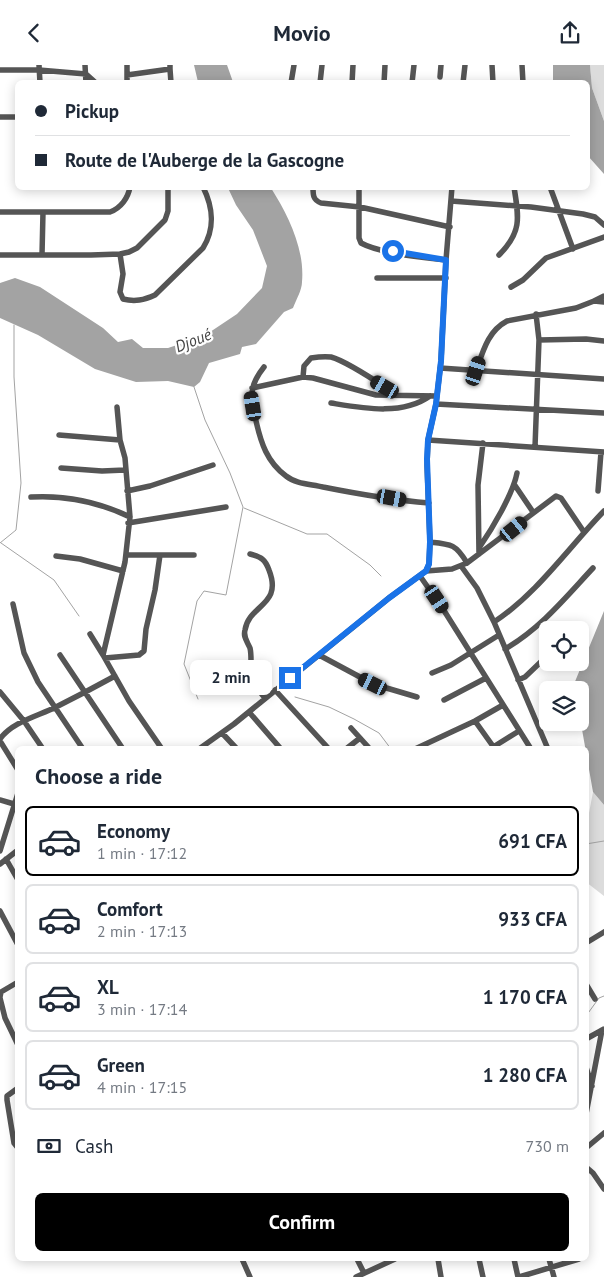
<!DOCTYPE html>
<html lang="en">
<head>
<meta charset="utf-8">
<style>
  :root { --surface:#fff; --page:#f2f2f3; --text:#1f2937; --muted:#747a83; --line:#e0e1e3; --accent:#000 }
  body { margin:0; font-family:"PT Sans",sans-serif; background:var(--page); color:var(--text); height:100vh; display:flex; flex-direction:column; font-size:19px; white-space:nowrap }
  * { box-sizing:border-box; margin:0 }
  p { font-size:16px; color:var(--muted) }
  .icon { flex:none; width:28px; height:28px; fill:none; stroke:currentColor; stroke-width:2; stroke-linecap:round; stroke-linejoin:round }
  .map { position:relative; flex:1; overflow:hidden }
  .drawer { position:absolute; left:15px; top:681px; width:574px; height:515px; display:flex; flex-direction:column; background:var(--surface); border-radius:8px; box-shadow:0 2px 12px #0003 }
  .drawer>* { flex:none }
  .hud { position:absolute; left:15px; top:15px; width:575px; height:110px; border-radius:8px; box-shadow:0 2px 12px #0003; display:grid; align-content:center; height:110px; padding:0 20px; background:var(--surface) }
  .fabs { position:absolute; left:539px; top:556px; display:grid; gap:10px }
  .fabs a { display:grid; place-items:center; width:50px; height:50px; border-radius:8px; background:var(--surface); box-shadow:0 2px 12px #0003; font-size:25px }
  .end { position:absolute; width:22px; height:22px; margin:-11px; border:6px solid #1a73e8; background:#fff; box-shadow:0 0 0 2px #fff }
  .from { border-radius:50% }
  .bubble { position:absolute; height:35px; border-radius:8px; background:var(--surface); box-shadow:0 2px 12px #0003; font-size:16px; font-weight:700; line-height:35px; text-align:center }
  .car { position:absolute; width:15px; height:30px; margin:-15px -8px; border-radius:6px; box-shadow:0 0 4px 1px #0007; background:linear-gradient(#222 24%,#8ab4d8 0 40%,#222 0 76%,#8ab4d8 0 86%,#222 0) }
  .hud b { display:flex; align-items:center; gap:18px; height:48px; font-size:19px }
  .hud b+b { border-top:1px solid var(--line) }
  .hud i { width:12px; height:12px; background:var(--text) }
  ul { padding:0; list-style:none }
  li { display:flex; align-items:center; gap:15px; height:70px; margin:0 10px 8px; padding:0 10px; border:2px solid var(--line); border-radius:8px }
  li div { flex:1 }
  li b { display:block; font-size:19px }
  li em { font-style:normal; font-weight:700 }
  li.active { border-color:var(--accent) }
  li>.icon { width:45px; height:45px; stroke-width:1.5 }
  h2 { padding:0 20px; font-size:22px; line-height:60px }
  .pay { display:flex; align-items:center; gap:12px; height:55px; padding:0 20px; font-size:19px }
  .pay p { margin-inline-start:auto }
  .primary-button { display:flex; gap:10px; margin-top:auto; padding:10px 20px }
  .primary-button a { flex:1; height:58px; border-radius:8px; background:var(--accent); color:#fff; font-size:20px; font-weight:700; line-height:58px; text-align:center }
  header { display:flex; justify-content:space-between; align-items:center; height:65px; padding:0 20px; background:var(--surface); font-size:22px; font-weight:700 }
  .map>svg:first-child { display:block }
  .green { fill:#dcdcdc }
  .water { fill:#a3a3a3 }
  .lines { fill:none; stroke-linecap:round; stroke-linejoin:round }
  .stream { stroke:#a3a3a3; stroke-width:1 }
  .minor { stroke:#555; stroke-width:5.5 }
  .route { stroke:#1a73e8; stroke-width:6 }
  .labels { text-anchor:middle; stroke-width:4.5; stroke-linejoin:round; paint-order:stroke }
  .water-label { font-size:16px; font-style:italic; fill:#444; stroke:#fff }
</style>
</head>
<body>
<header><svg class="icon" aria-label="back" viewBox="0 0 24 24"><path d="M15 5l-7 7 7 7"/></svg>Movio<svg class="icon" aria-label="share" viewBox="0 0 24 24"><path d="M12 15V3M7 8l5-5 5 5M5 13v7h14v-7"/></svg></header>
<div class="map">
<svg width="604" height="1212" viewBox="0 0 604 1212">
  <rect width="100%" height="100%" fill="#fff"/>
  <!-- green -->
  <path class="green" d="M590 0H604V56L592 23Z
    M593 727 604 740V831L586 817V752L589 748Z"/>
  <!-- water -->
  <path class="water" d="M194 0H227L233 17H198Z
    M553 0H590L592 23 604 56V109L588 91V18L553 17Z
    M228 123H271C288 150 305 184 302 217 302 225 296 235 293 243L284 247 256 279 242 282 240 289 209 298 200 317 194 322 168 316 136 317 95 304 38 270 0 253V218L15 213 40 222 103 263 118 277 132 274 143 283H168L204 271 237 249 262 223 267 201 253 165 236 140Z
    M604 546V740L593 727 580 653V625H575L574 619Z"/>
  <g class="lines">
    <!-- stream -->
    <path class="stream" d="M194 322 205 355 230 408 243 442 226 530 204 526 197 536 184 599 198 634
      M244 443 307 469H327L370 500 381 511
      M0 478 16 465 21 418 14 312V260
      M1 478 54 515 79 551
      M295 632 329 642 354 654 379 668 391 684
      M586 779 604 776
      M586 951 599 933 604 931"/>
    <!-- minor -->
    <path class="minor" d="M39 0 40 18
      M85 0 86 18
      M127 0V18
      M492 0 493 18
      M522 0 523 18
      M170 4 171 18
      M0 5H39L86 9 96 18
      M127 10 170 4V0
      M440 12 441 0
      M291 18 294 0
      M320 18 322 0
      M352 18 353 0
      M384 18 385 0
      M412 18 414 0
      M463 18 465 0
      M0 52H18
      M313 122C313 130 313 135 321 138L360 142 450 162
      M359 122V173L361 178C379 188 425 193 446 195
      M550 122 573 184
      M451 136 531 142 583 149 595 152 604 160
      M0 147H110C121 143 128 133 130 122
      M120 189 123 209 120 227 123 234C135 237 144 235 155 230L203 183C215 164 213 142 203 122
      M0 190H91L120 189 129 187 137 183 165 155 168 146V122
      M42 190 43 147
      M499 190C522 167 519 153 514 122
      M377 213H446
      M511 222 523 215 546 193 604 172
      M594 236 604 231
      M539 275 586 274 604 276
      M264 302C248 322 251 332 256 356 261 378 267 397 286 411 296 419 311 419 323 422 358 429 393 435 429 438
      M440 303 604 314
      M476 306C483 286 488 266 507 256L576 243 594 236 604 237
      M303 312 304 301 311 293C317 292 324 291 331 292 349 297 380 319 397 330
      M252 323 303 312 313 313 376 330 437 331
      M331 338C362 343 402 351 430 331
      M436 339 604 348
      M117 342 120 375 125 393 130 452 125 497 103 590 129 636 162 684
      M59 370 120 375
      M428 375 604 387
      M535 382 539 275 536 249
      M61 403 102 406 125 405
      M514 419 533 447
      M127 426 150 421 213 400
      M598 426 601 387
      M31 432C65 430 99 437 130 452
      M128 458 226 442
      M430 477C451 479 456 479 467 498
      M479 483C492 464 513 429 517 408
      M250 489C261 492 265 494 269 505 283 541 249 539 245 565 243 572 247 576 250 583 252 591 250 601 252 610 253 619 259 626 265 633
      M479 489 478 420 483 378
      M126 490H194
      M56 491 80 494 123 506
      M461 501 477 523 494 557 548 684
      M426 506 452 504 467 498 556 431 561 433 584 467
      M420 511 443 544 531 684
      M13 539 24 588 38 617 83 684
      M494 557C537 529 569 482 604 446
      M90 569 103 590
      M505 584C541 563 565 533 593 503
      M60 590 123 684
      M319 590 373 619 417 632
      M105 593 139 590 144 586 146 564 155 525 160 490
      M432 608 451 600 499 570
      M518 615 525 612 548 590
      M275 625 329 684
      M0 627 24 656 43 684
      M444 635 486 613
      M249 647 281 684
      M475 656 495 684
      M351 663 370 684
      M222 668 237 684
      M0 674C12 657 38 651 56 642 76 632 95 622 115 611
      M0 676 18 705
      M199 684 234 659 389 533 426 506 429 499 430 477 427 400 428 375 436 339 441 296 446 195 452 122
      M346 684 360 673
      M415 684 475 656 503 640
      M490 684 519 666
      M0 735 14 739
      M0 786 18 728
      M6 794 18 815
      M0 799 18 785
      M0 846 18 880
      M586 878 604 867
      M586 919 595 934
      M0 932 1 927 18 917
      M0 933 5 953 18 980
      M586 974 604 964
      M586 1002 592 1021
      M18 1023 7 1031V1035L14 1078 18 1083
      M586 1049 602 965
      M586 1083 604 1068
      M586 1102 593 1108 604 1124
      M242 1194 250 1212
      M357 1194 364 1208
      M438 1194 441 1212
      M479 1194 483 1212
      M514 1194 518 1212
      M549 1194 554 1212
      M356 1212 395 1194
      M519 1212 579 1194"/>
  </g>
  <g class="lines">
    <!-- route -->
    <path class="route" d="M290 613 389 533 426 506 429 499 430 477 427 394 428 375 436 339 441 296 446 195 393 186"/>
  </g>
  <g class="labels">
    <!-- water labels -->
    <g class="water-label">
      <text transform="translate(193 275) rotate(-22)" y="6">Djoué</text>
    </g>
  </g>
</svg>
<div class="fabs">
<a><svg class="icon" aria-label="locate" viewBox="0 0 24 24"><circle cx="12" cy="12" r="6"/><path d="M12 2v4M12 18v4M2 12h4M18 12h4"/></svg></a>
<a><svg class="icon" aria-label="layers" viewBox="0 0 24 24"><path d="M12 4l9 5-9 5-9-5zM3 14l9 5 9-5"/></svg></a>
</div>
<i class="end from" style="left:393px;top:186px"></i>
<i class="end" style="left:290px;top:613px"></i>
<div class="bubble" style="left:190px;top:595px;width:82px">2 min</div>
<i class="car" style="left:476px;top:306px;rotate:18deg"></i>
<i class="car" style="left:385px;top:322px;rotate:300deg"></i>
<i class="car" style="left:253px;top:341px;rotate:351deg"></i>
<i class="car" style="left:392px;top:433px;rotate:100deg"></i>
<i class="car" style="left:514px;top:464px;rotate:51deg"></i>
<i class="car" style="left:437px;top:534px;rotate:146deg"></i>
<i class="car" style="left:373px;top:619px;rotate:296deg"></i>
<div class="hud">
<b><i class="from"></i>Pickup</b>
<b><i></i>Route de l'Auberge de la Gascogne</b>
</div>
<section class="drawer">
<h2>Choose a ride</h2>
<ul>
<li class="active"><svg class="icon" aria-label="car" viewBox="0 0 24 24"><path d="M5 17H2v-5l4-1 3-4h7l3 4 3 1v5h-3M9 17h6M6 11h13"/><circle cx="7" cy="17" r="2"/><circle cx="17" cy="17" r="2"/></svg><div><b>Economy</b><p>1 min · 17:12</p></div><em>691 CFA</em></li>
<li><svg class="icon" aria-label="car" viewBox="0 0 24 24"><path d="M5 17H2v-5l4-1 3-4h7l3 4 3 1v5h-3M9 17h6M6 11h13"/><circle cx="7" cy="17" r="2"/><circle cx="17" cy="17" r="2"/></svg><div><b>Comfort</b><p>2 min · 17:13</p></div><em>933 CFA</em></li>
<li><svg class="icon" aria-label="car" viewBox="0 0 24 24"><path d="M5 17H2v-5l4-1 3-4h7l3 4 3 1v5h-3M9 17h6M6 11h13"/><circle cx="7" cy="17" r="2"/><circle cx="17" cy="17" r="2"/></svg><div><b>XL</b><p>3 min · 17:14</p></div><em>1 170 CFA</em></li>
<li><svg class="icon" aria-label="car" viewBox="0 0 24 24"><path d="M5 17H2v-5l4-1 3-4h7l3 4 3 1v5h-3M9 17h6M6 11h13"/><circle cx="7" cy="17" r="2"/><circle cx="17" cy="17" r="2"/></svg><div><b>Green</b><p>4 min · 17:15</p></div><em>1 280 CFA</em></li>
</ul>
<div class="pay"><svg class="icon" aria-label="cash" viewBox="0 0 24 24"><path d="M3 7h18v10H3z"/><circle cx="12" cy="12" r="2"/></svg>Cash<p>730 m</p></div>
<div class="primary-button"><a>Confirm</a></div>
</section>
</div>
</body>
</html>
